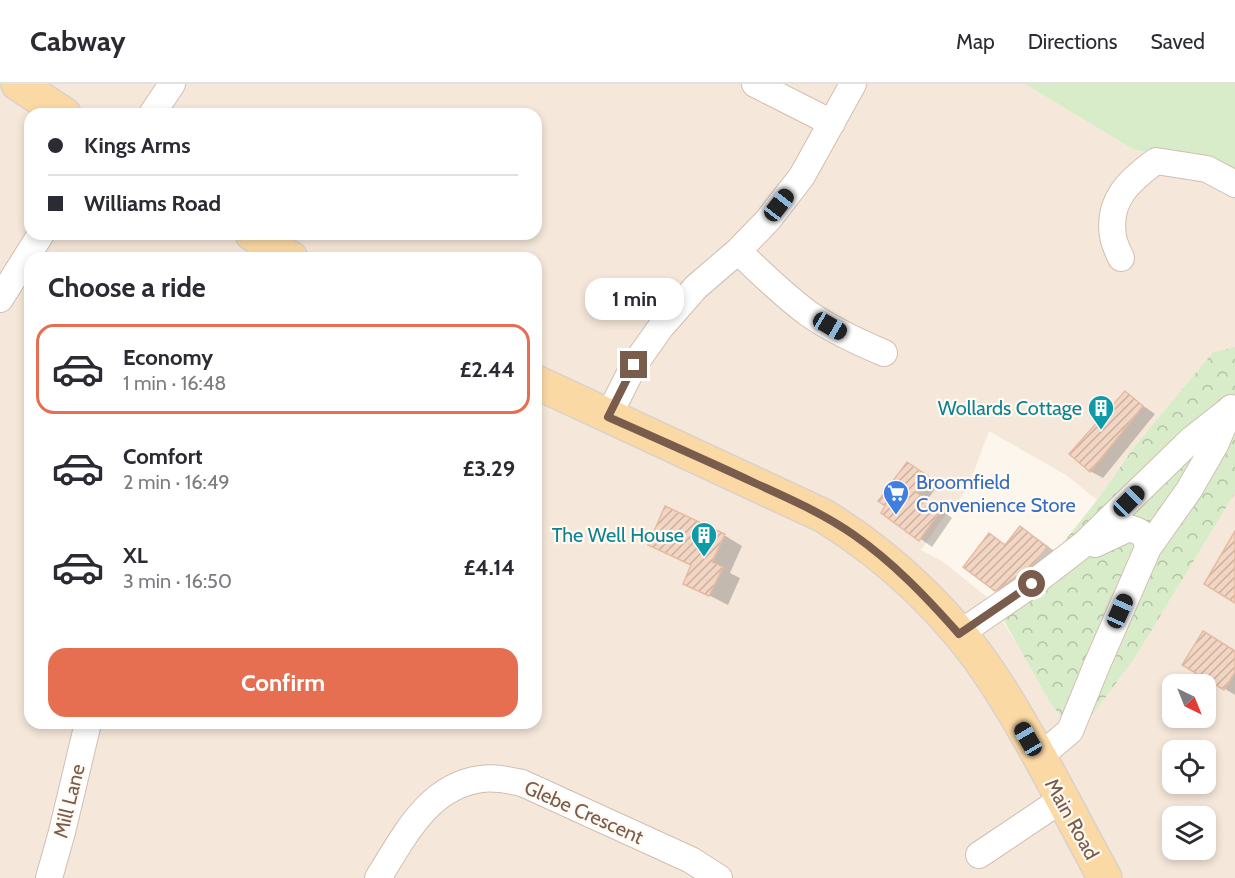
<!DOCTYPE html>
<html lang="en">
<head>
<meta charset="utf-8">
<style>
  :root { --surface:#fff; --page:#f7f7f7; --text:#2b2b33; --muted:#7c7c81; --line:#e1e1e2; --accent:#e76f51 }
  body { margin:0; font-family:Cabin,sans-serif; background:var(--page); color:var(--text); height:100vh; display:flex; flex-direction:column; font-size:22px; white-space:nowrap }
  * { box-sizing:border-box; margin:0 }
  p { font-size:20px; color:var(--muted) }
  .icon { flex:none; width:33px; height:33px; fill:none; stroke:currentColor; stroke-width:2; stroke-linecap:round; stroke-linejoin:round }
  .map { position:relative; flex:1; overflow:hidden }
  .side { position:absolute; left:24px; top:168px; width:518px; height:477px; display:flex; flex-direction:column; background:var(--surface); border-radius:18px; box-shadow:0 3px 9px #0003 }
  .side>* { flex:none }
  .guide { position:absolute; left:24px; top:24px; width:518px; height:132px; border-radius:18px; box-shadow:0 3px 9px #0003; display:grid; align-content:center; height:132px; padding:0 24px; background:var(--surface) }
  .needle { width:39px; rotate:137deg }
  .controls { position:absolute; left:1162px; top:590px; display:grid; gap:12px }
  .controls a { display:grid; place-items:center; width:54px; height:54px; border-radius:12px; background:var(--surface); box-shadow:0 3px 9px #0003; font-size:30px }
  .end { position:absolute; width:27px; height:27px; margin:-14px; border:8px solid #7a5c4d; background:#fff; box-shadow:0 0 0 3px #fff }
  .from { border-radius:50% }
  .bubble { position:absolute; height:42px; border-radius:18px; background:var(--surface); box-shadow:0 3px 9px #0003; font-size:20px; font-weight:700; line-height:42px; text-align:center }
  .car { position:absolute; width:18px; height:36px; margin:-18px -9px; border-radius:8px; box-shadow:0 0 4px 2px #0007; background:linear-gradient(#222 24%,#8ab4d8 0 40%,#222 0 76%,#8ab4d8 0 86%,#222 0) }
  .guide b { display:flex; align-items:center; gap:21px; height:57px; font-size:22px }
  .guide b+b { border-top:2px solid var(--line) }
  .guide i { width:15px; height:15px; background:var(--text) }
  ul { padding:0; list-style:none }
  li { display:flex; align-items:center; gap:18px; height:90px; margin:0 12px 9px; padding:0 12px; border:3px solid transparent; border-radius:18px }
  li div { flex:1 }
  li b { display:block; font-size:22px }
  li em { font-style:normal; font-weight:700 }
  li.selected { border-color:var(--accent) }
  li>.icon { width:54px; height:54px; stroke-width:1.5 }
  h2 { padding:0 24px; font-size:27px; line-height:72px }
  .button { display:flex; gap:12px; margin-top:auto; padding:12px 24px }
  .button a { flex:1; height:69px; border-radius:18px; background:var(--accent); color:#fff; font-size:24px; font-weight:700; line-height:69px; text-align:center }
  header { display:flex; align-items:center; gap:36px; box-sizing:border-box; height:84px; padding:0 30px; background:var(--surface); border-bottom:2px solid var(--line) }
  header strong { font-size:28px }
  nav { display:flex; gap:33px; margin-inline-start:auto; font-size:21px }
  .map>svg:first-child { display:block }
  .residential { fill:#f5e8da; fill-rule:evenodd }
  .green { fill:#d8ecc9 }
  .forest { fill:url(#forest-crowns) }
  .shadow { fill:#0003 }
  .building { fill:url(#building-hatch); stroke:#e6bba3; stroke-width:1.5 }
  .lines { fill:none; stroke-linecap:round; stroke-linejoin:round }
  .minor-casing { stroke:#d1beb0; stroke-width:28 }
  .major-casing { stroke:#dad1cd; stroke-width:36 }
  .minor { stroke:#fff; stroke-width:26 }
  .major { stroke:#fbd9a5; stroke-width:33 }
  .route { stroke:#7a5c4d; stroke-width:8 }
  .labels { text-anchor:middle; stroke-width:4.5; stroke-linejoin:round; paint-order:stroke }
  .culture-label { font-size:20px; fill:#0d838f; stroke:#fffaf3; text-anchor:end }
  .shop-label { font-size:20px; fill:#366cbe; stroke:#fffaf3; text-anchor:start }
  .street-label { font-size:20px; fill:#7a5c4d; stroke:#fffaf3 }
</style>
</head>
<body>
<header>
<strong>Cabway</strong>
<nav><a>Map</a><a>Directions</a><a>Saved</a></nav>
</header>
<div class="map">
<svg width="1235" height="794" viewBox="0 0 1235 794">
  <defs>
    <pattern id="forest-crowns" width="20" height="18" patternUnits="userSpaceOnUse" patternTransform="scale(1.5)"><rect width="20" height="18" fill="#d8ecc9"/><path d="M2 6a3 3 0 1 1 6 0M12 15a3 3 0 1 1 6 0" fill="none" stroke="#b4c2a5"/></pattern>
    <pattern id="building-hatch" width="6" height="6" patternUnits="userSpaceOnUse" patternTransform="scale(1.5)"><rect width="6" height="6" fill="#f3d5c3"/><path d="M-1 1l2-2M0 6l6-6M5 7l2-2" fill="none" stroke="#cab0a1"/></pattern>
  </defs>
  <rect width="100%" height="100%" fill="#fdf6ec"/>
  <!-- residential -->
  <path class="residential" d="M0 0H1025L1134 66 1200 75 1235 94V263L1213 268 1135 362 1097 416 1066 391 989 347 967 406 953 423H951L921 466 942 477 987 513 1076 653 1134 575 1235 409V794H0ZM30 30H536V150H30ZM30 174H536V639H30ZM1173 600H1206V633H1173ZM1173 666H1206V699H1173ZM1173 732H1206V765H1173Z"/>
  <!-- green -->
  <path class="green" d="M1025 0H1235V94L1200 75 1134 66Z"/>
  <!-- forest -->
  <path class="forest" d="M1235 263V409L1134 575 1076 653 1050 618 1003 535 1097 416 1135 362 1213 268Z"/>
  <!-- shadow -->
  <path class="shadow" d="M1125 309 1155 330 1103 394 1090 387Z
    M920 387 939 400 927 416 952 434 932 463 883 428Z
    M1020 444 1038 455 1064 474 1014 517 995 506 989 451 1007 461Z
    M724 451 742 462 730 489 740 494 728 521 685 499 692 482 650 461Z
    M1235 568V611L1185 580Z"/>
  <!-- building -->
  <path class="building" d="M1125 307 1143 322 1090 388 1069 370Z
    M907 378 928 392 916 408 941 426 919 457 881 429 885 422 878 417Z
    M665 422 725 450 712 478 723 483 709 512 683 500 691 481 648 461Z
    M1020 442 1047 463 1035 479 1023 488 995 507 963 483 989 449 1005 461Z
    M1235 447V519L1204 500Z
    M1203 547 1235 567V588L1224 606 1182 581Z"/>
  <g class="lines">
    <!-- minor casing -->
    <g class="minor-casing">
      <path id="minor" d="M755 0 832 39
        M152 30 172 0
        M738 167C761 189 783 211 809 230 832 246 858 258 884 269
        M1121 174C1118 167 1114 160 1113 152 1107 116 1130 96 1156 77L1207 85 1235 100
        M0 215 41 150
        M608 333 634 281 661 243 696 203 738 167 768 136 802 92 853 0
        M1095 460 1129 444C1142 448 1146 450 1148 464
        M959 550 1032 500 1084 460 1191 356 1228 327
        M1039 673 1070 647 1096 583 1148 464 1189 406 1215 361 1231 324
        M979 771 1061 716
        M49 794 62 748 88 639
        M378 794C404 753 428 702 481 695 495 693 509 696 522 699L691 776 719 794"/>
    </g>
    <!-- major casing -->
    <g class="major-casing">
      <path id="major" d="M18 0 64 30
        M252 150 291 174
        M536 298 824 432C892 474 953 532 996 599 1036 661 1069 729 1105 794"/>
    </g>
    <!-- minor -->
    <use href="#minor" class="minor"/>
    <!-- major -->
    <use href="#major" class="major"/>
  </g>
  <g class="lines">
    <!-- route -->
    <path class="route" d="M634 281 608 333C658 355 708 377 757 400 790 415 824 430 854 451 894 479 927 514 959 550L1032 500"/>
  </g>
  <!-- icons -->
  <defs>
    <g id="building-pin" transform="scale(1.35)"><path d="M0 17L-7.5 6A9.5 9.5 0 1 1 7.5 6Z" fill="#0f9aa8" stroke="#fffaf3"/><path d="M-4-6H4V6H1V3H-1V6H-4ZM-2.5-4.3h1.7v1.8h-1.7ZM.8-4.3h1.7v1.8H.8ZM-2.5-1h1.7V.8h-1.7ZM.8-1h1.7V.8H.8Z" fill="#fff"/></g>
    <g id="supermarket-pin" transform="scale(1.35)"><path d="M0 17L-7.5 6A9.5 9.5 0 1 1 7.5 6Z" fill="#3f7fe0" stroke="#fffaf3"/><path d="M-6-5.5h2.5l.6 2H6L4.5 2H-2.5L-4.4-4H-6ZM-1.5 3.2a1.3 1.3 0 1 0 .1 0ZM3 3.2a1.3 1.3 0 1 0 .1 0Z" fill="#fff"/></g>
  </defs>
  <g fill-rule="evenodd">
    <use href="#building-pin" x="1101" y="324"/>
    <use href="#supermarket-pin" x="896" y="409"/>
    <use href="#building-pin" x="704" y="451"/>
  </g>
  <g class="labels">
    <!-- culture labels -->
    <g class="culture-label">
      <text x="1082" y="331">Wollards Cottage</text>
      <text x="684" y="458">The Well House</text>
    </g>
    <!-- shop labels -->
    <g class="shop-label">
      <text x="916" y="405">Broomfield<tspan x="916" dy="23">Convenience Store</tspan></text>
    </g>
    <!-- street labels -->
    <g class="street-label">
      <text transform="translate(69 717) rotate(-76)" y="7">Mill Lane</text>
      <text transform="translate(584 728) rotate(24)" y="7">Glebe Crescent</text>
      <text transform="translate(1072 735) rotate(61)" y="7">Main Road</text>
    </g>
  </g>
</svg>
<div class="controls">
<a><svg class="needle" viewBox="-14 -14 28 28"><path d="M0-13l5 13h-10z" fill="#e53935"/><path d="M0 13l5-13h-10z" fill="#7c7c81"/></svg></a>
<a><svg class="icon" aria-label="locate" viewBox="0 0 24 24"><circle cx="12" cy="12" r="6"/><path d="M12 2v4M12 18v4M2 12h4M18 12h4"/></svg></a>
<a><svg class="icon" aria-label="layers" viewBox="0 0 24 24"><path d="M12 4l9 5-9 5-9-5zM3 14l9 5 9-5"/></svg></a>
</div>
<i class="end from" style="left:1032px;top:500px"></i>
<i class="end" style="left:634px;top:281px"></i>
<div class="bubble" style="left:585px;top:194px;width:99px">1 min</div>
<i class="car" style="left:779px;top:121px;rotate:38deg"></i>
<i class="car" style="left:830px;top:242px;rotate:120deg"></i>
<i class="car" style="left:1129px;top:417px;rotate:45deg"></i>
<i class="car" style="left:1120px;top:527px;rotate:24deg"></i>
<i class="car" style="left:1028px;top:655px;rotate:330deg"></i>
<div class="guide">
<b><i class="from"></i>Kings Arms</b>
<b><i></i>Williams Road</b>
</div>
<section class="side">
<h2>Choose a ride</h2>
<ul>
<li class="selected"><svg class="icon" aria-label="car" viewBox="0 0 24 24"><path d="M5 17H2v-5l4-1 3-4h7l3 4 3 1v5h-3M9 17h6M6 11h13"/><circle cx="7" cy="17" r="2"/><circle cx="17" cy="17" r="2"/></svg><div><b>Economy</b><p>1 min · 16:48</p></div><em>£2.44</em></li>
<li><svg class="icon" aria-label="car" viewBox="0 0 24 24"><path d="M5 17H2v-5l4-1 3-4h7l3 4 3 1v5h-3M9 17h6M6 11h13"/><circle cx="7" cy="17" r="2"/><circle cx="17" cy="17" r="2"/></svg><div><b>Comfort</b><p>2 min · 16:49</p></div><em>£3.29</em></li>
<li><svg class="icon" aria-label="car" viewBox="0 0 24 24"><path d="M5 17H2v-5l4-1 3-4h7l3 4 3 1v5h-3M9 17h6M6 11h13"/><circle cx="7" cy="17" r="2"/><circle cx="17" cy="17" r="2"/></svg><div><b>XL</b><p>3 min · 16:50</p></div><em>£4.14</em></li>
</ul>
<div class="button"><a>Confirm</a></div>
</section>
</div>
</body>
</html>
